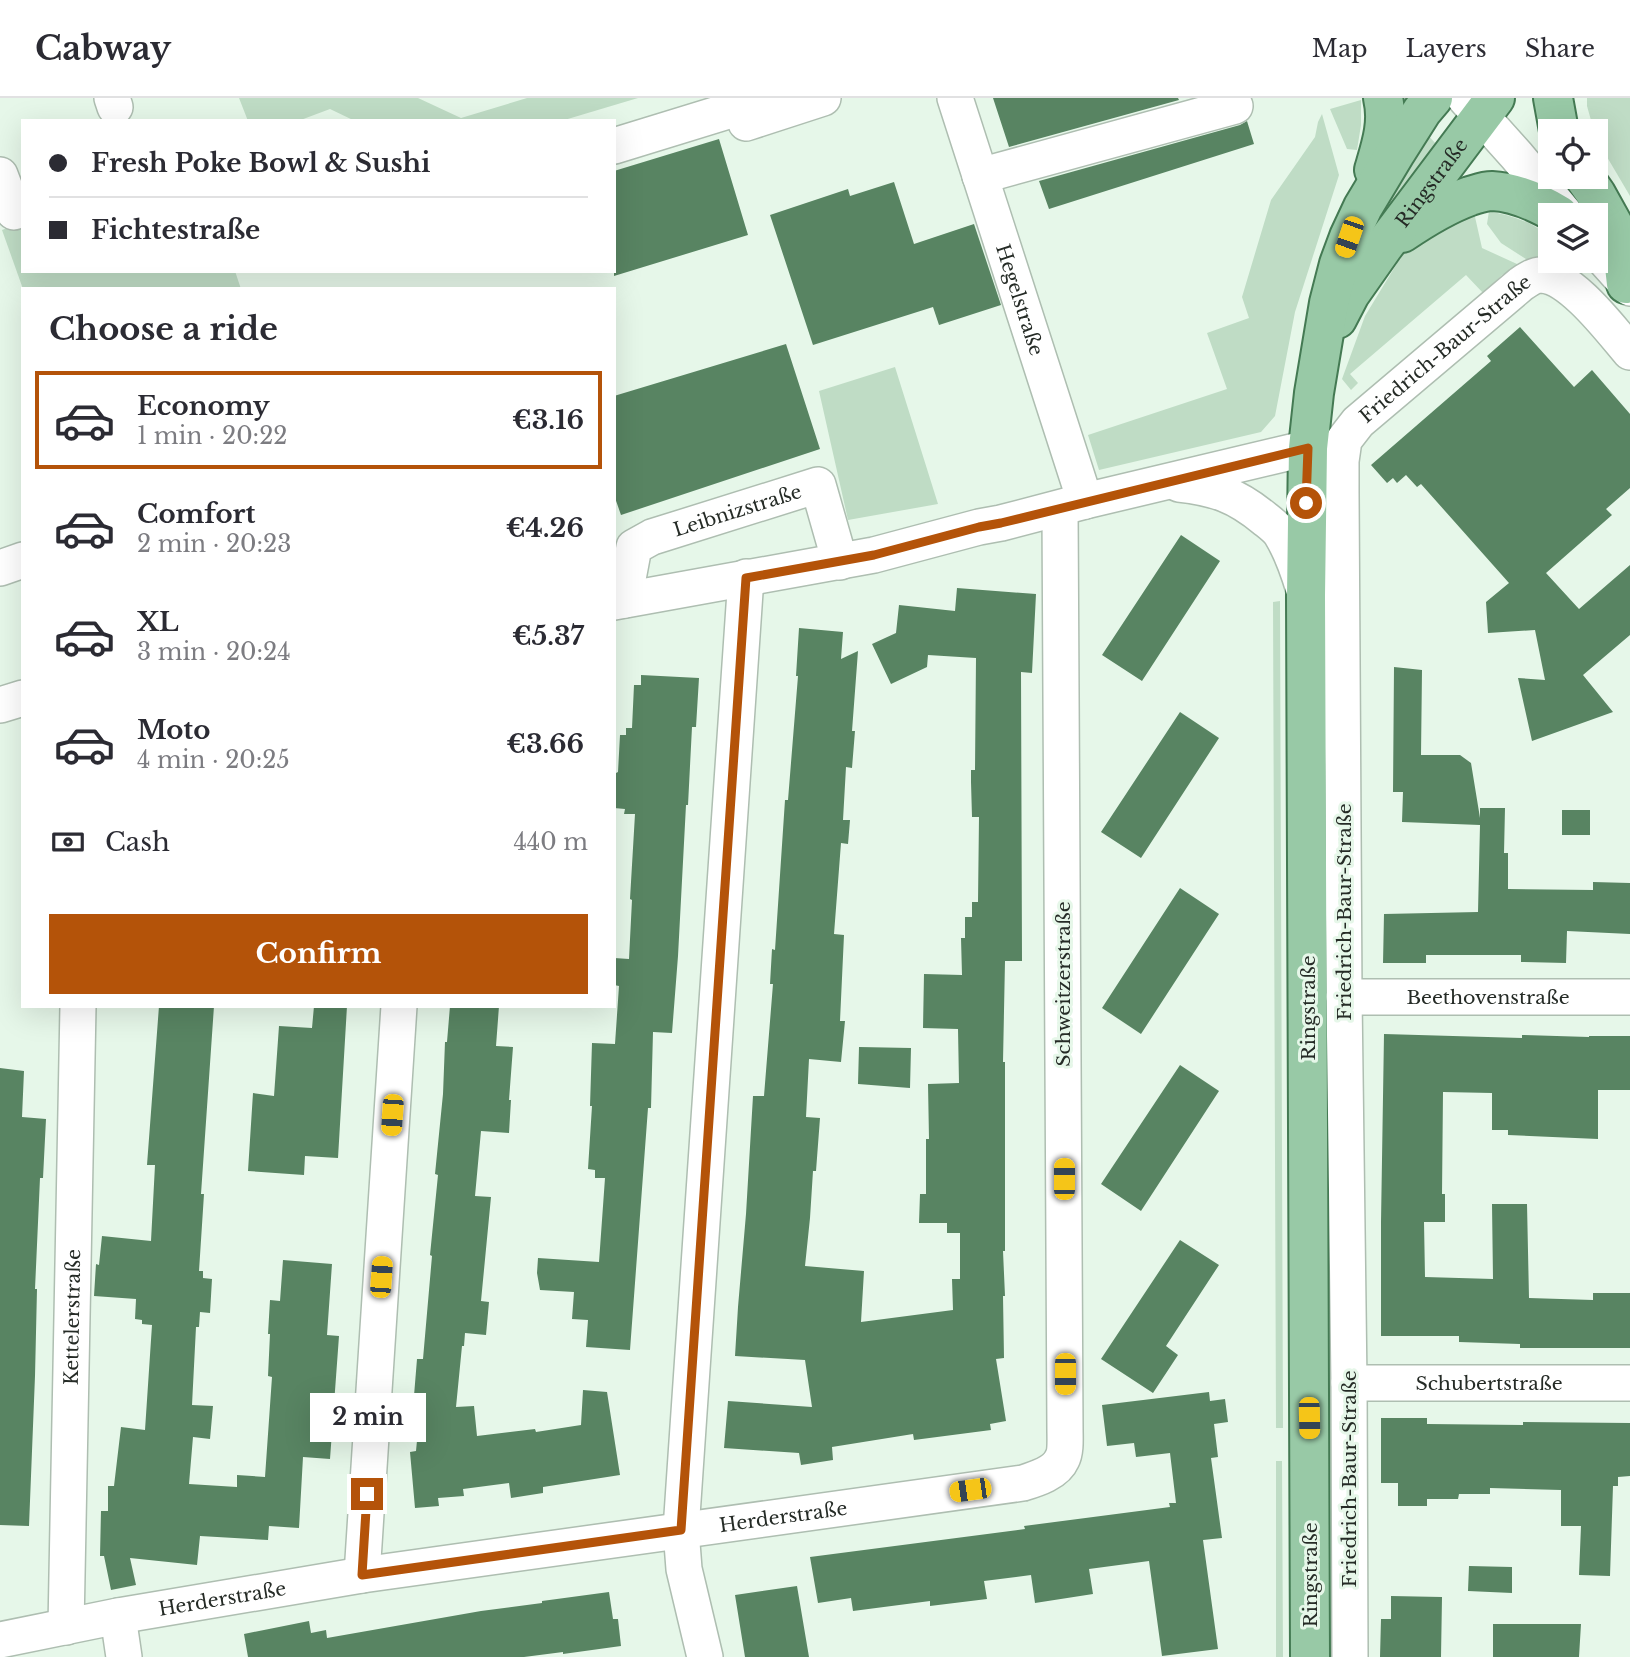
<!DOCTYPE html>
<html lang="en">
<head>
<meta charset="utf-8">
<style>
  :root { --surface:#fff; --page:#f2f2f3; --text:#2b2b33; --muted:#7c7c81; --line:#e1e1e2; --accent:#b45309 }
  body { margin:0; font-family:"Libre Baskerville",serif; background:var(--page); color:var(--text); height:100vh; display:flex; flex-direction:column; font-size:26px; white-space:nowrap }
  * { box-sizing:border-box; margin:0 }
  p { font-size:23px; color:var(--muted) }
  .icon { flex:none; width:38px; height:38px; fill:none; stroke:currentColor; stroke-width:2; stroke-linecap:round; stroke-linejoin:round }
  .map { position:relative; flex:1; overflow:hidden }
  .drawer { position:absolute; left:21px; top:189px; width:595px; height:721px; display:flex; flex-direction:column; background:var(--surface); border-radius:0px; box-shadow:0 7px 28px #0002 }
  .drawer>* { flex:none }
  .hud { position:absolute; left:21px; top:21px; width:595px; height:154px; border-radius:0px; box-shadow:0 7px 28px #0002; display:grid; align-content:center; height:154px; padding:0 28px; background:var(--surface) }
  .buttons { position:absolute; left:1538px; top:21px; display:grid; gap:14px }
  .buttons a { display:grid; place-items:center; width:70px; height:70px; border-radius:0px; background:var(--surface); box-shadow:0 7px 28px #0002; font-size:35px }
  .end { position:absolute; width:32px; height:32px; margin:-16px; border:9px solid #b45309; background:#fff; box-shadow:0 0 0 4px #fff }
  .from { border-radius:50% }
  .bubble { position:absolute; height:49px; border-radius:0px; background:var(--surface); box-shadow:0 7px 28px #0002; font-size:23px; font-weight:700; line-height:49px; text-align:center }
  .car { position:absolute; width:21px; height:42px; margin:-21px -10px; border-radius:9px; box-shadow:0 0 5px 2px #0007; background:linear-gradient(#f5c518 24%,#345 0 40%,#f5c518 0 76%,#345 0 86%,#f5c518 0) }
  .hud b { display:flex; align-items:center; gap:24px; height:66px; font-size:26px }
  .hud b+b { border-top:2px solid var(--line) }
  .hud i { width:18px; height:18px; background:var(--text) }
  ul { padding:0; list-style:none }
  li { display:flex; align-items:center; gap:21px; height:98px; margin:0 14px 10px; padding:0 14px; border:4px solid transparent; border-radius:0px }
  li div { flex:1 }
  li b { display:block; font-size:26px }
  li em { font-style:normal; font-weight:700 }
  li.on { border-color:var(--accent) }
  li>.icon { width:63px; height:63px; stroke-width:1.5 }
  h2 { padding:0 28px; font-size:32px; line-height:84px }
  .pay { display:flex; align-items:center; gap:18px; height:77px; padding:0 28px; font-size:26px }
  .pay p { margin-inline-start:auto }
  .primary-button { display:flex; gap:14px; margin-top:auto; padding:14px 28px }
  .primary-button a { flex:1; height:80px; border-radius:0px; background:var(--accent); color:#fff; font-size:28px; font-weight:700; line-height:80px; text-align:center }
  header { display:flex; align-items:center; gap:42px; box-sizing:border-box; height:98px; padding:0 35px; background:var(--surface); border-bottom:2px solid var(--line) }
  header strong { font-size:33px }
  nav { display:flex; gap:38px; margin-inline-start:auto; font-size:24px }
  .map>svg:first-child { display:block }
  .green { fill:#bfdcc5 }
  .building { fill:#588462 }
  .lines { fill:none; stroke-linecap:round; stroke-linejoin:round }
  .minor-casing { stroke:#aebeb1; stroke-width:38 }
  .major-casing { stroke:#447a53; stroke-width:42 }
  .minor { stroke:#fff; stroke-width:35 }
  .major { stroke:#98c9a6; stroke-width:38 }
  .route { stroke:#b45309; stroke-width:9 }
  .labels { text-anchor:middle; stroke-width:6; stroke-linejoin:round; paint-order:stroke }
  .street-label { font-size:19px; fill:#252b26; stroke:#e6f7e9 }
</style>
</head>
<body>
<header>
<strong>Cabway</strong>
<nav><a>Map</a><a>Layers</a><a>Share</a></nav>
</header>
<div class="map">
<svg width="1630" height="1559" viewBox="0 0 1630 1559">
  <rect width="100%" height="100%" fill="#e6f7e9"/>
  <!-- green -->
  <path class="green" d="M239 0H418L461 20 527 0H638L561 23H355L330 11 298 23H248Z
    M1587 0H1630V98L1597 42 1596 33H1594L1587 8Z
    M1361 2V27L1357 52 1347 51 1330 11Z
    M1322 16 1339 77 1295 214 1275 318 1261 334 1099 372 1088 337 1227 291 1207 235 1249 220 1242 199 1271 102 1315 39 1318 24Z
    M1423 32 1438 48 1400 101 1369 133Z
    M1473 110 1482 150 1517 166 1520 169 1502 177 1483 195 1466 177 1350 276 1358 285 1351 292 1342 281 1365 218 1399 162 1428 125Z
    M1489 113C1511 118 1534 123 1550 141V163H1571L1608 204 1532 165 1515 154 1501 145 1487 126Z
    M23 124V173H235L241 191H23L2 132Z
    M895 269 938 406 848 422 819 293Z
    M1280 503 1283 1330H1276L1273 504Z
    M1276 1363H1282L1283 1559H1276Z"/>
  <!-- building -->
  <path class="building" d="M993 0H1178L1179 2 1009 49Z
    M1247 23 1254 46 1049 111 1039 83 1240 27Z
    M719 41 748 137 614 178V73Z
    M894 84 914 146 974 126 1001 207 939 227 933 209 813 247 770 117 848 91 850 98Z
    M1520 229 1574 289 1592 272 1630 316V390L1606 411 1612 417 1546 475 1579 511 1630 467V537L1583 577 1613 614 1532 643 1518 580 1545 582 1535 532 1488 535 1486 504 1509 485 1421 386 1417 389 1406 377 1397 385 1393 380 1387 385 1371 367 1491 263 1487 258Z
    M786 246 820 351 621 417 614 397V298Z
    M1181 437 1220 463 1142 583 1102 557Z
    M957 490 1036 496 1032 575 1021 574 1022 863H1005L1003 964H1005V1153H1003L1005 1198H1003L1004 1260 996 1261 1006 1323 990 1326 991 1332 914 1342 913 1336 832 1349 833 1362 801 1367 799 1355 724 1350 728 1303 812 1309 805 1262 735 1258 738 1209 746 1116 753 998H764L773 886H770L772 851 775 852 785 702H788L798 578H796L799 530 843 534 841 561 858 553 852 633H855L852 670 846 669 843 722H850L848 746 841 745 834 836 844 837 840 923H845L841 964 809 961 806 1019 820 1020 816 1073H813L810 1120 805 1168 864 1173 861 1224 953 1212 952 1181H960V1135H947V1125H919L920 1096H926V1041H929L928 986 959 985 958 931 923 930 924 876 962 877 961 840H965V819H972V804H978L979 719H972L971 684V672H975L976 560 928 557 927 569 891 586 872 546 896 535 899 507 955 513Z
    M1394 569 1422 572 1421 657H1460L1471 665 1480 720V710H1505L1504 755H1508V791L1593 792V784L1630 785V836L1567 833 1566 865 1521 864V857H1426V865H1383L1384 816 1478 814 1480 727 1402 724 1403 694H1393Z
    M641 577 699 580 696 629H692L688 707H686L678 858 672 935 653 934 651 1010H648L630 1252 586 1249 588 1222 572 1221 574 1194 540 1192 537 1175 538 1160 599 1164 605 1080H595V1072L588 1071 592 1008H590L592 945 615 946 619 888 614 887V860L629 861 632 802 630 801 635 716H624L625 711 614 710V676L618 674 620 637H626V630H632L634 587H641Z
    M1180 614 1219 640 1141 760 1101 734Z
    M1562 712H1590V737H1562Z
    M1180 790 1219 816 1141 936 1102 910Z
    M159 908H214L201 1096H204L199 1173H203V1180L212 1181 210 1215 200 1214 199 1229H196L192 1307 213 1308 210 1341 193 1339 189 1386 237 1389V1377L265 1379 272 1279 268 1278 270 1236H268L270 1202 280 1203 283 1162 332 1166 327 1237 339 1238 330 1361 303 1359 299 1430 269 1428 268 1442 200 1438 197 1467 130 1460 136 1487 111 1492 104 1458H100L101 1413H108V1388H114L121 1329 145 1332 152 1227 142 1226V1222L135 1221 136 1201 94 1198 96 1166 99 1167 102 1138 151 1143 155 1067H147Z
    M314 908H347L338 1060 305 1058 304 1077 248 1073 253 995 274 998 279 928 312 930Z
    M450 908H499L496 948 513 949 509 1002H511L509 1035 481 1033 475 1098 491 1099 481 1203 489 1204 486 1237 465 1235 464 1248H462L456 1309 474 1308 477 1338 535 1331 536 1334 581 1327 583 1292 607 1294 620 1377 543 1389V1395L511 1400 509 1385 463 1391 464 1398 438 1400 439 1408 415 1410 410 1354 416 1353 420 1311 413 1310 417 1261H423L432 1158 430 1157 438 1077 435 1076 443 996 445 944H447Z
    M1384 936 1522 940V937L1589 939V938H1630V992H1598V1041L1508 1037V1032H1492V995L1443 994 1442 1096H1445V1124H1424L1425 1179 1493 1181 1492 1106H1527L1529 1200 1593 1202V1195H1630V1250H1520V1246L1459 1244V1238H1381V1124Z
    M859 949 911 950 910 990 858 986Z
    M1180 967 1219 993 1141 1113 1101 1086Z
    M0 970 24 973 22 1019 46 1021 43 1080H40L35 1191H37L35 1278 29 1428 0 1427Z
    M1180 1142 1219 1167 1166 1248 1178 1257 1153 1295 1101 1261Z
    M1209 1294 1210 1303 1225 1301 1228 1324 1214 1326 1218 1359 1211 1360 1222 1440 1203 1442 1218 1551 1162 1558 1149 1463 1089 1471 1093 1496 1035 1505 1031 1477 984 1483 987 1501 930 1508V1503L853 1513 851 1500 818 1505 810 1459 1025 1431 1024 1428 1170 1409 1169 1405H1176L1170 1355 1136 1359 1134 1345 1107 1348 1102 1307Z
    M1381 1320H1427V1326L1523 1327V1324L1630 1325V1378L1618 1379V1388H1613L1610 1478 1579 1477 1581 1428H1561V1392L1490 1390V1396H1459L1458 1401H1427V1408H1398V1385H1381Z
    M1469 1468 1512 1469V1495L1468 1493Z
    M797 1488 809 1559H745L735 1497Z
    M609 1494 613 1521H618L621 1548 563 1556V1554L524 1559H248L244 1536 309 1523 311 1535 326 1532 327 1540 481 1513 542 1505V1503Z
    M1391 1498 1442 1499 1441 1559H1380L1381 1521H1391Z
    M1493 1526H1581L1579 1559H1493Z"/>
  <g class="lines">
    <!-- minor casing -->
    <g class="minor-casing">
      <g id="minor">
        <path d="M112 0 115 9"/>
        <path id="s1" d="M955 0 1085 403"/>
        <path d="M1465 0 1517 58 1566 117"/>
        <path d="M746 25 823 0"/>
        <path d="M614 48 770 0"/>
        <path d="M0 77 14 114"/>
        <path d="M980 78 1235 8"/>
        <path d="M1596 152 1630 190"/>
        <path d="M1179 386C1215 390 1236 397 1265 421 1270 425 1277 430 1281 436 1292 454 1298 472 1304 492"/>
        <path d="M0 470 23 462"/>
        <path id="s2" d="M624 502 634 449 652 439 818 387 840 464"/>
        <path d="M614 504 874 457 979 429 1001 425 1085 403 1308 350"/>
        <path d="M0 607 23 600"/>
        <path id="s3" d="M1344 899H1630"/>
        <path id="s4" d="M1349 1285H1630"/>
        <path d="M362 1477 399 908"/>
        <path d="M118 1518 124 1559"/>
        <path id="s5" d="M66 1529 78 908"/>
        <path id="s6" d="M0 1542 118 1518 362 1477 1023 1385C1036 1381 1056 1375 1062 1361 1066 1354 1065 1340 1065 1332L1060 411"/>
        <path d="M705 1559 684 1471 681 1432 746 479"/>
        <path id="s7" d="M1350 1559 1349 1285 1344 899 1341 395V363L1344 342 1358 324 1521 186C1527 182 1534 177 1541 177 1571 178 1611 232 1630 254"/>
      </g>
    </g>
    <!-- major casing -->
    <g class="major-casing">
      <g id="major">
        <path d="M1553 0 1559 33"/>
        <path d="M1374 72C1381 48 1389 25 1383 0"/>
        <path d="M1584 79 1596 96 1621 141 1626 186"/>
        <path d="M1402 135C1424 120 1445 107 1470 98 1477 96 1484 93 1492 93 1515 94 1539 105 1559 117"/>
        <path id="s8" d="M1337 221 1350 196 1383 149 1495 0"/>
        <path d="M1310 1559 1306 498 1308 350 1314 295 1329 205 1339 166 1349 139 1363 109 1396 54 1422 13 1433 0"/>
      </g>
    </g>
    <!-- minor -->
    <use href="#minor" class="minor"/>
    <!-- major -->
    <use href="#major" class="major"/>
  </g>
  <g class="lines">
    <!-- route -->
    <path class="route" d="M367 1396 362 1477 681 1432 746 480 874 457 979 429 1001 425 1308 350 1306 405"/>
  </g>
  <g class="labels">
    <!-- street labels -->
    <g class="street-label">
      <text dy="7" stroke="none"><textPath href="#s8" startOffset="166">Ringstraße</textPath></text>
      <text dy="7" stroke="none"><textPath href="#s1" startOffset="212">Hegelstraße</textPath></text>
      <text dy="7" stroke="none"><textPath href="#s7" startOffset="1354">Friedrich-Baur-Straße</textPath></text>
      <text dy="7" stroke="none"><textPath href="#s2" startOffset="164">Leibnizstraße</textPath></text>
      <text transform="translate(1344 814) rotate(-90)" y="7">Friedrich-Baur-Straße</text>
      <text transform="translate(1063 886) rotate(-90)" y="7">Schweitzerstraße</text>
      <text dy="7" stroke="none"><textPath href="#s3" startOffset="144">Beethovenstraße</textPath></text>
      <text transform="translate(1308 910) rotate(-90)" y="7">Ringstraße</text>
      <text dy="7" stroke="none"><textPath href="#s5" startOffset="310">Kettelerstraße</textPath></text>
      <text dy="7" stroke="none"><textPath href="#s4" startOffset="140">Schubertstraße</textPath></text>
      <text transform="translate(1349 1381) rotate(-90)" y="7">Friedrich-Baur-Straße</text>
      <text dy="7" stroke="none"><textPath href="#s6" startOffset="793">Herderstraße</textPath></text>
      <text transform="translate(1310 1477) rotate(-90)" y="7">Ringstraße</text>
      <text dy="7" stroke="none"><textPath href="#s6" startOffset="226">Herderstraße</textPath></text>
    </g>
  </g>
</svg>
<div class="buttons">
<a><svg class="icon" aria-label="locate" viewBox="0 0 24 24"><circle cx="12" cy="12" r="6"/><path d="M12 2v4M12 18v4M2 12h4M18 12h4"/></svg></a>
<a><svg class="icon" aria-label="layers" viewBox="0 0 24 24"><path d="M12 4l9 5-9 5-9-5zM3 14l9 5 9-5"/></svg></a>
</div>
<i class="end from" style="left:1306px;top:405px"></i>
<i class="end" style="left:367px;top:1396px"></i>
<div class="bubble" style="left:310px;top:1295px;width:116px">2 min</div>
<i class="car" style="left:1349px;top:139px;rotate:199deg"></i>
<i class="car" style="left:392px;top:1017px;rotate:184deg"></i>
<i class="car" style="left:1064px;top:1081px;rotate:0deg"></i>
<i class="car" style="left:381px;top:1179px;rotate:4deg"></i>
<i class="car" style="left:1065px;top:1276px;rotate:180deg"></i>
<i class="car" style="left:1309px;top:1320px;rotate:179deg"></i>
<i class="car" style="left:970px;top:1392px;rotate:262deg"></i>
<div class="hud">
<b><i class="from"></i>Fresh Poke Bowl &amp; Sushi</b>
<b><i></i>Fichtestraße</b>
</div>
<section class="drawer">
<h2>Choose a ride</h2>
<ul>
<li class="on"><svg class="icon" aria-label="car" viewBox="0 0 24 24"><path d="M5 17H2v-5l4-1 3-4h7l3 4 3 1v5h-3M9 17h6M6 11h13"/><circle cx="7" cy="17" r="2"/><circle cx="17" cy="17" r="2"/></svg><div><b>Economy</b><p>1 min · 20:22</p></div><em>€3.16</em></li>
<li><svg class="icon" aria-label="car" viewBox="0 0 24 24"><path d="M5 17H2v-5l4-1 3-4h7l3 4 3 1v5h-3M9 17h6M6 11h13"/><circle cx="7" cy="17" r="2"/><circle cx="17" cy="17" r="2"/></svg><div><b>Comfort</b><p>2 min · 20:23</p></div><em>€4.26</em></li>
<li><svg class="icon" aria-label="car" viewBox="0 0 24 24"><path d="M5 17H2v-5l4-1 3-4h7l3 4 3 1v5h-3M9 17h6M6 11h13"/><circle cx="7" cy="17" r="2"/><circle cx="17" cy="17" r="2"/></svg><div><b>XL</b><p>3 min · 20:24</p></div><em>€5.37</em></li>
<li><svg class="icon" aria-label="car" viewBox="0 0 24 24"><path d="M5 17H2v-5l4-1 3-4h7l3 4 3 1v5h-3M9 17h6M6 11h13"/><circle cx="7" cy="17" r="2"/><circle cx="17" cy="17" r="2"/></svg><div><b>Moto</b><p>4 min · 20:25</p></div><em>€3.66</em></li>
</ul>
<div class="pay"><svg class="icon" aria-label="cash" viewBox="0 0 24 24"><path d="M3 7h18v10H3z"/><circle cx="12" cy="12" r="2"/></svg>Cash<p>440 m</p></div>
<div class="primary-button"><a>Confirm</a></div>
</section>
</div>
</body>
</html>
